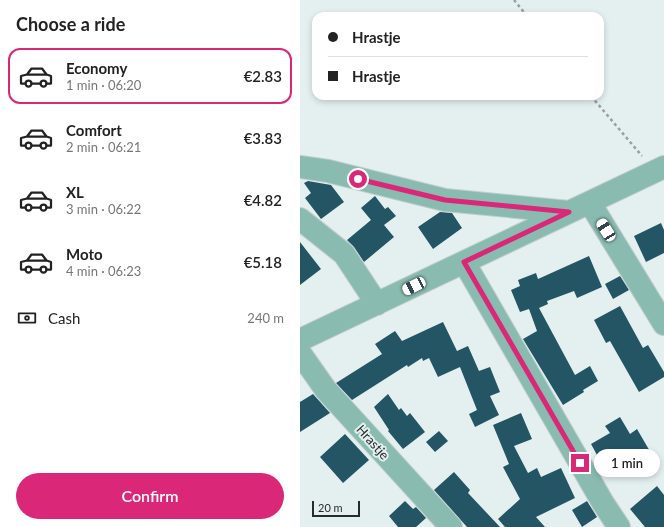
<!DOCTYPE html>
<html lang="en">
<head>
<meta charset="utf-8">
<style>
  :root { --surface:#fff; --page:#f2f2f2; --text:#222; --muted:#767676; --line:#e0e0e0; --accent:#db2777 }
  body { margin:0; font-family:Lato,sans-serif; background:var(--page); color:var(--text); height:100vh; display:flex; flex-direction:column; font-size:15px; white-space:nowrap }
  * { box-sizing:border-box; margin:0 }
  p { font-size:13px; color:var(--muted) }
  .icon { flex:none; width:22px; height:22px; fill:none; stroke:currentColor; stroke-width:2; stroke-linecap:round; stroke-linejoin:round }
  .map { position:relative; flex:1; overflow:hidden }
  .details { display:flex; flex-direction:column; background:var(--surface); width:300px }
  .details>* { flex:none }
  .guide { position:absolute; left:12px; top:12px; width:292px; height:88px; border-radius:12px; box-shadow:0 2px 6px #0003; display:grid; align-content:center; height:88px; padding:0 16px; background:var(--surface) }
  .scale { position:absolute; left:12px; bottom:10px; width:48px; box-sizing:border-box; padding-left:4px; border:2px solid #272b2b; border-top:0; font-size:11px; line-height:14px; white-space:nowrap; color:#272b2b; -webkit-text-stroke:3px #e4f0f0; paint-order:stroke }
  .end { position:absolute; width:18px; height:18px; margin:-9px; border:5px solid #db2777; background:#fff; box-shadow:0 0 0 2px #fff }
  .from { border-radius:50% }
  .bubble { position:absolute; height:28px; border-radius:14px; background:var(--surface); box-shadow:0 2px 6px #0003; font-size:13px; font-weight:600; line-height:28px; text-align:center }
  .car { position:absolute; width:12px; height:24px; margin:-12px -6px; border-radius:5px; box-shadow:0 0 3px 1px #0007; background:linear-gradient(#fff 24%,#345 0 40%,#fff 0 76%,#345 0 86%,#fff 0) }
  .guide b { display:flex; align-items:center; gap:14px; height:38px; font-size:15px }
  .guide b+b { border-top:1px solid var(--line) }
  .guide i { width:10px; height:10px; background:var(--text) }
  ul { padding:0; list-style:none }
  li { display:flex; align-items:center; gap:12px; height:56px; margin:0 8px 6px; padding:0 8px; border:2px solid transparent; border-radius:12px }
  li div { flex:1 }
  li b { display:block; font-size:15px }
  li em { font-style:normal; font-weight:600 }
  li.current { border-color:var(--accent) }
  li>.icon { width:36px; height:36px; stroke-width:1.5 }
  h2 { padding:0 16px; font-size:18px; line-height:48px }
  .pay { display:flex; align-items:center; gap:10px; height:44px; padding:0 16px; font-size:15px }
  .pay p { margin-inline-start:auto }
  .button { display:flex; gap:8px; margin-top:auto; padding:8px 16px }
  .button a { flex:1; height:46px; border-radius:24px; background:var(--accent); color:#fff; font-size:16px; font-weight:600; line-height:46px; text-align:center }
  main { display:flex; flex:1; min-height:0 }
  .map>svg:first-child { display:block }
  .building { fill:#235565 }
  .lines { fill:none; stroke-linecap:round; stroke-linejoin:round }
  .minor-casing { stroke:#c2cdcd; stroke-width:24 }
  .path { stroke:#98a0a0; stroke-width:2.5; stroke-dasharray:3 3; stroke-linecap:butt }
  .minor { stroke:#8abbb1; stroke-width:22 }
  .route { stroke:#db2777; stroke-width:5 }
  .labels { text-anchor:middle; stroke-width:4; stroke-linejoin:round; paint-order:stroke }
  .street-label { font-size:13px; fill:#272b2b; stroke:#e4f0f0 }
</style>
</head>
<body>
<main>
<section class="details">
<h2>Choose a ride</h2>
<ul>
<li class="current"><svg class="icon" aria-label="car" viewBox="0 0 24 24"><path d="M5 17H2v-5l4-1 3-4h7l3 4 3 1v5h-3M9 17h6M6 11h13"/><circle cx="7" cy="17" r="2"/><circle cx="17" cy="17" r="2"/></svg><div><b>Economy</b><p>1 min · 06:20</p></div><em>€2.83</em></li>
<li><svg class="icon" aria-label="car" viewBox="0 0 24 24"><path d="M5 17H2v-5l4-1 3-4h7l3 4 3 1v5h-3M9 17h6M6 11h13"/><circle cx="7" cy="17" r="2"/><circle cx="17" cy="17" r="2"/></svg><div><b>Comfort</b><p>2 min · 06:21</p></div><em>€3.83</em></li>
<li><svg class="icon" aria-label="car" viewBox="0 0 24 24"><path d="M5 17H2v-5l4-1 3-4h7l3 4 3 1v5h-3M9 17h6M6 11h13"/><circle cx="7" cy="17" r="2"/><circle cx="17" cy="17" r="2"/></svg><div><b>XL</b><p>3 min · 06:22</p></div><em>€4.82</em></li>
<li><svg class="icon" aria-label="car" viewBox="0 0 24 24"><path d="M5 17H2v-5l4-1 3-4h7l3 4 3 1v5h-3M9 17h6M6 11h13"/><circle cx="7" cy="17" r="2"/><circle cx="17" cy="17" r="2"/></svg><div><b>Moto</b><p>4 min · 06:23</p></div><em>€5.18</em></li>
</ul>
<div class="pay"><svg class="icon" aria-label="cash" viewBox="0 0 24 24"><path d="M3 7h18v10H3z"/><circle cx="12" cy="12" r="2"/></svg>Cash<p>240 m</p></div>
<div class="button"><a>Confirm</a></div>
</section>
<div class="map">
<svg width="364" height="527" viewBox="0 0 364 527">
  <rect width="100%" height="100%" fill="#e4f0f0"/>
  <!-- building -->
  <path class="building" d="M8 181 31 185 44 202 21 219 5 198 11 193 4 183Z
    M75 196 85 209 88 207 96 216 84 225 94 237 64 262 54 247 47 240 71 220 61 208Z
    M140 212 152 213 162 228 133 249 118 227Z
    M361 223 364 230V253L346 262 334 236Z
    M0 242 21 269 0 285Z
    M289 256 302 287 277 298 274 291 247 301 248 304 239 308 275 375 290 366 298 381 283 390 284 392 263 405 223 339 237 331 229 309 220 312 211 290 220 286 218 280 236 273 238 279Z
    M320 276 329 290 313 299 305 284Z
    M320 306 343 348 348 345 364 372V377L339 392 310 341 306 343 294 320Z
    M143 322 157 351 168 346 179 371 190 367 200 392 190 396 199 415 175 427 169 414 177 410 160 367 138 377 129 358 123 361 122 358 108 367 107 365 52 400 36 383 82 354 75 344 95 331 102 341Z
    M13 394 30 413 0 432V402Z
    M88 394 99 410 101 408 107 416 110 413 125 432 103 449 88 431 89 430 74 407Z
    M221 413 232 439 214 446 228 473 237 468 241 477 261 468 275 498 236 517 245 527H205L198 519 220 499 203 467 209 464 193 425Z
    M320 417 330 434 337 429 355 460 329 475 319 457 303 466 291 444 310 433 305 426Z
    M139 431 148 441 135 452 126 442Z
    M45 434 69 460 43 483 20 457Z
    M154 472 170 490 168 493 200 527H167L134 490Z
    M357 486 364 495V527H345L330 509Z
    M105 501 113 509 116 507 126 518 116 527H98L89 516Z
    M287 501 297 517 282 527 272 510Z"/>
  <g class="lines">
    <!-- minor casing -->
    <g class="minor-casing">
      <path id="minor" d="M0 167 28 171 145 200 269 212
        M290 203 364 324
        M0 219 44 254 77 304
        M164 262 303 503 319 527
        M0 340 364 167
        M0 353 26 390 151 527"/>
    </g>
    <!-- path -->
    <path class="path" d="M214 0 227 16
      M291 96 342 156"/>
    <!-- minor -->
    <use href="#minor" class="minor"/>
  </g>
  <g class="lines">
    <!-- route -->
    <path class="route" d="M58 179 145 200 269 212 164 262 280 463"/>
  </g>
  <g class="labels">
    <!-- street labels -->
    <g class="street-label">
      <text transform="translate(73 442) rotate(48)" y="5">Hrastje</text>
    </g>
  </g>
</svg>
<div class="scale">20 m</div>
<i class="end from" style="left:58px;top:179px"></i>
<i class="end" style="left:280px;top:463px"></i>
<div class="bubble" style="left:294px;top:449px;width:66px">1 min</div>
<i class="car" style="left:306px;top:230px;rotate:328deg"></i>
<i class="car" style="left:114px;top:286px;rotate:244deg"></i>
<div class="guide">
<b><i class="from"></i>Hrastje</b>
<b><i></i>Hrastje</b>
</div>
</div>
</main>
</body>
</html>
